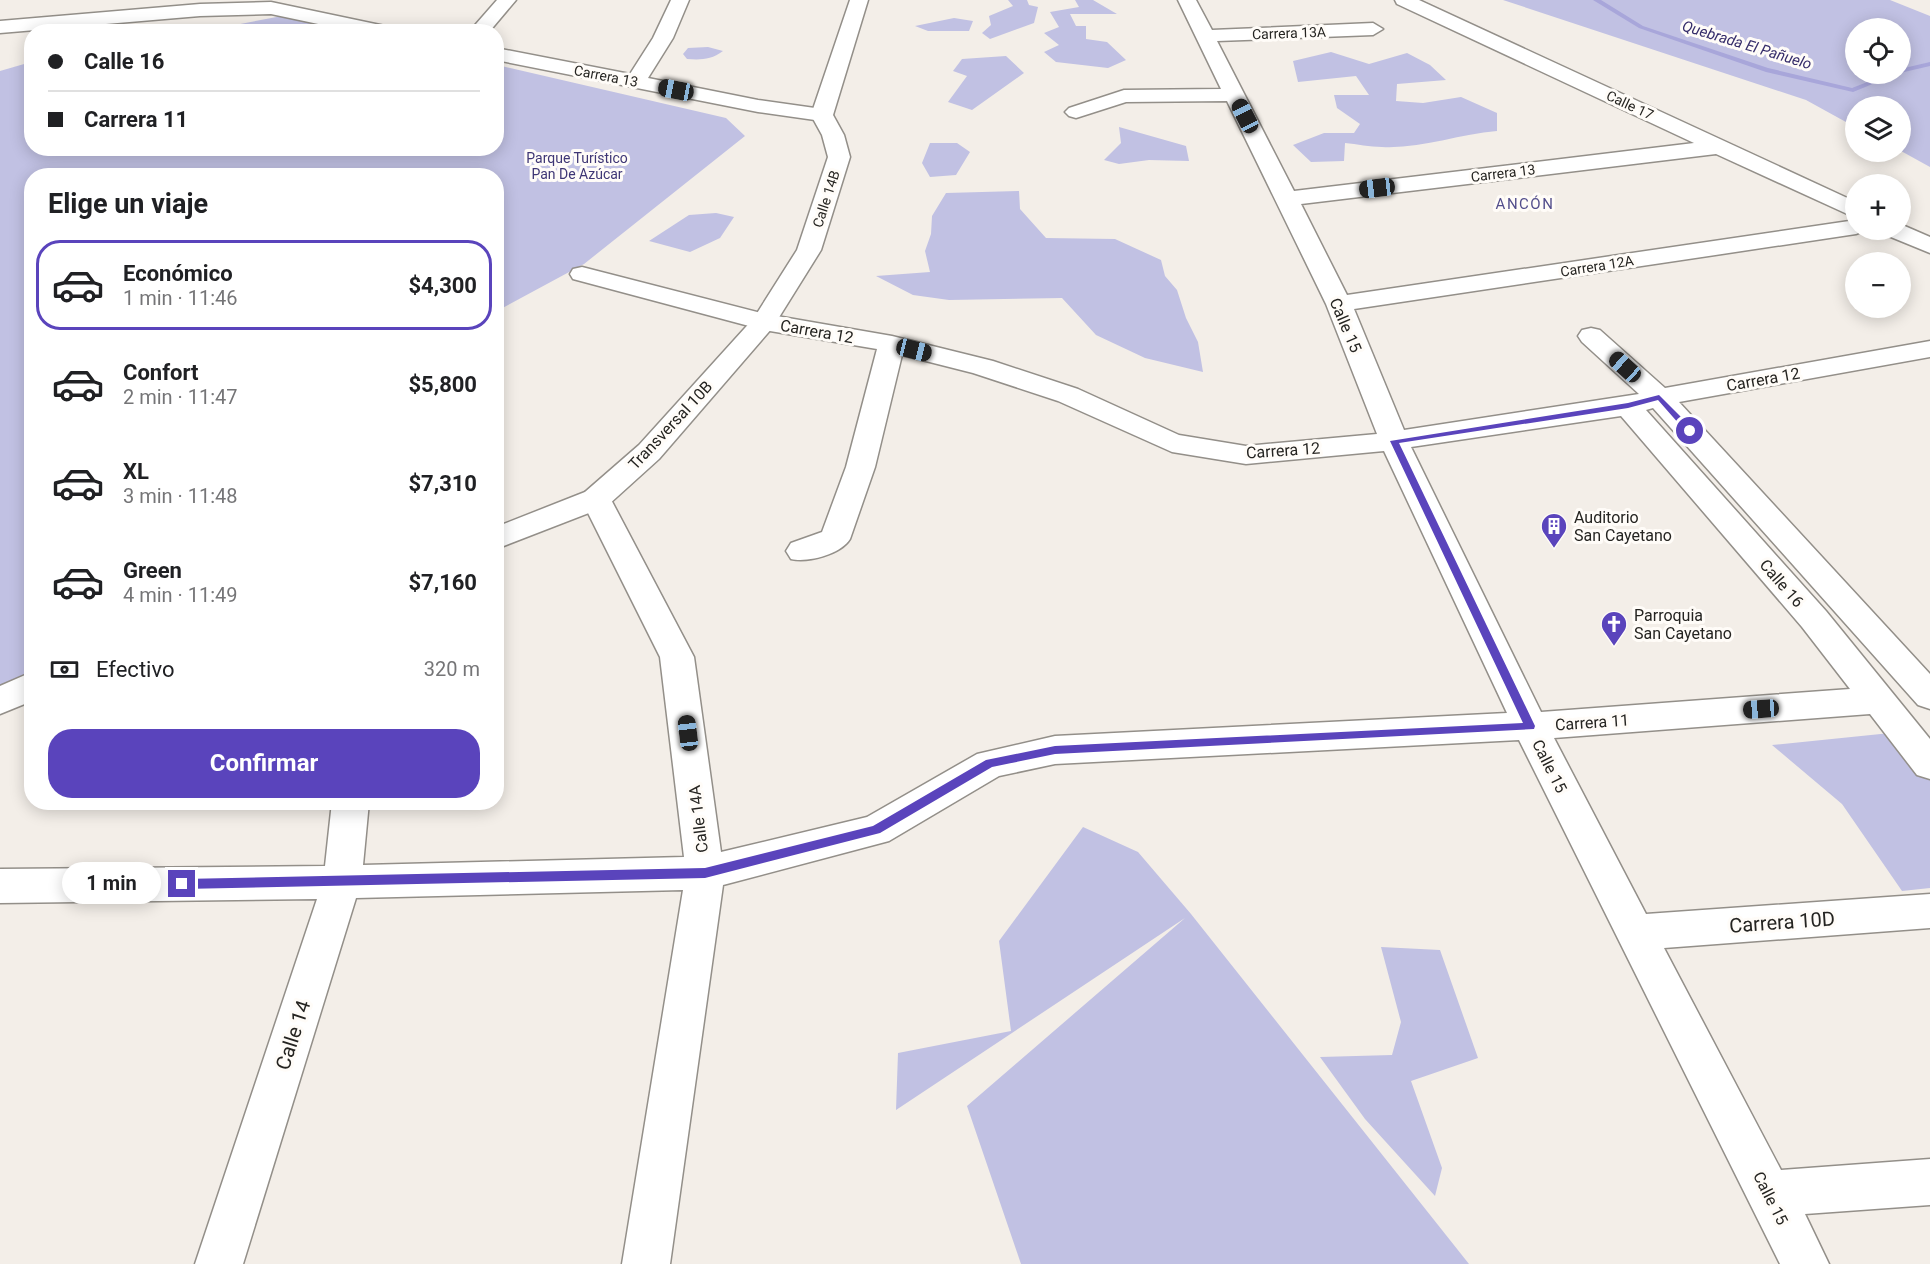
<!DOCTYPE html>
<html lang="es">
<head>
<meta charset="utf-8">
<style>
  :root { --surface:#fff; --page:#f2f2f2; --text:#202124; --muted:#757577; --line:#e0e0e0; --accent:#5a44bc }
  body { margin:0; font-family:Roboto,sans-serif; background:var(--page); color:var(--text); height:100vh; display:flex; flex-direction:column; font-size:22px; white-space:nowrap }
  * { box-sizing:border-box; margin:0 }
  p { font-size:20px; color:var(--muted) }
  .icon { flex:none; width:33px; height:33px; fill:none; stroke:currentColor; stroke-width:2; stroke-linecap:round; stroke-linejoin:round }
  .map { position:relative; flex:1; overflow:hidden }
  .panel { position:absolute; left:24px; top:168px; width:480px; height:642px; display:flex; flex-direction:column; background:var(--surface); border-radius:24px; box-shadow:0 3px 15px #0003 }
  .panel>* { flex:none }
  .banner { position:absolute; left:24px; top:24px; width:480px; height:132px; border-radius:24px; box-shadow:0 3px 15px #0003; display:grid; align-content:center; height:132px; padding:0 24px; background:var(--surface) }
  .tools { position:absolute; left:1845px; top:18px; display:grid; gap:12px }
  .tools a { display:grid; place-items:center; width:66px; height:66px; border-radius:50%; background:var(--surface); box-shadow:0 3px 15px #0003; font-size:30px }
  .end { position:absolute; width:27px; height:27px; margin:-14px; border:8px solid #5a44bc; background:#fff; box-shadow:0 0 0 3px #fff }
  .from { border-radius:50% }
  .bubble { position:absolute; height:42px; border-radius:21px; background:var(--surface); box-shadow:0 3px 15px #0003; font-size:20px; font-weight:700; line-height:42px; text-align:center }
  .car { position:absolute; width:18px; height:36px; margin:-18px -9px; border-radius:8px; box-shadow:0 0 4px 2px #0007; background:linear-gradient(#222 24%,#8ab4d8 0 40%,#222 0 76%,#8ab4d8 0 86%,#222 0) }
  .banner b { display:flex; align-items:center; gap:21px; height:57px; font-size:22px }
  .banner b+b { border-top:2px solid var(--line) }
  .banner i { width:15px; height:15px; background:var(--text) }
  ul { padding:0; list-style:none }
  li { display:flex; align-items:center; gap:18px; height:90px; margin:0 12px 9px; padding:0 12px; border:3px solid transparent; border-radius:24px }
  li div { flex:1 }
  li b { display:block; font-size:22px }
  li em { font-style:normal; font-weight:700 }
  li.selected { border-color:var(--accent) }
  li>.icon { width:54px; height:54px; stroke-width:1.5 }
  h2 { padding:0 24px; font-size:27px; line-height:72px }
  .pay { display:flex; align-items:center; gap:15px; height:66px; padding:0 24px; font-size:22px }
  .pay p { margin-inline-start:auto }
  .button { display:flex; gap:12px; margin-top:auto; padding:12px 24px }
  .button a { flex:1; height:69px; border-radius:24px; background:var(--accent); color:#fff; font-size:24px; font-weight:700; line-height:69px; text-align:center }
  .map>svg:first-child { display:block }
  .green { fill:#c1c1e3; fill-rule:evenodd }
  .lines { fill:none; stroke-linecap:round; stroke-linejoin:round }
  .stream { fill:#a8a6da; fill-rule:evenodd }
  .street-casing { stroke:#938f89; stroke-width:3 }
  .secondary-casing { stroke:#938f89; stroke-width:3 }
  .street { fill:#fff; fill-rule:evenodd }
  .secondary { fill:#fff; fill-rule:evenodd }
  .route { fill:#5a44bc }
  .labels { text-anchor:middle; stroke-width:6; stroke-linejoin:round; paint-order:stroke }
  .far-street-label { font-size:14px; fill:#252421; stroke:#fffcf8 }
  .far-park-label { font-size:14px; fill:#3e3675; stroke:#fffcf8 }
  .far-water-label { font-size:15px; font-style:italic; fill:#352c6a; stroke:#fffcf8 }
  .far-neighbourhood-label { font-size:15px; letter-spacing:1.5px; fill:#534e8c; stroke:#fffcf8 }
  .street-label { font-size:16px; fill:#252421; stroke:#fffcf8 }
  .poi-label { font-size:16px; fill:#252421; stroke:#fffcf8; text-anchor:start }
  .near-street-label { font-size:20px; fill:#252421; stroke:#fffcf8 }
</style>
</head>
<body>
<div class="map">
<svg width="1930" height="1264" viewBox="0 0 1930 1264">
  <rect width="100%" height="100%" fill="#f3eee8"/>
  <!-- green -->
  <path class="green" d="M1008 0H1027L1029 5 1038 7 1034 23 990 39 982 33 991 25 989 16 1013 6Z
    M1075 0H1093L1117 14H1070L1076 26H1086V39L1107 42 1126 60 1108 68 1056 62 1044 52 1059 45 1044 33 1059 27 1050 12 1079 7Z
    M1503 0H1890L1930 16V167L1901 151 1900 106H1856L1855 127 1806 100ZM1856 28H1900V74H1856Z
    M282 16 349 31 198 32Z
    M954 18 973 21 969 31H928L915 26Z
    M708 47 723 51C711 60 700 60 687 59L683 54 688 48Z
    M1331 52 1369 64 1407 53 1430 65 1446 80 1397 84 1396 101 1423 103 1461 97 1497 113V131C1459 134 1421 149 1382 147 1370 147 1357 144 1345 143L1344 161 1311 162 1293 145 1324 133H1354L1360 124 1337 108 1334 95H1369L1356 76 1298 82 1293 61Z
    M1006 56 1024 73 972 110 948 102 967 76 953 71 962 59Z
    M31 62 32 148H496L497 65 726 118 745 136 584 264 497 311 496 176H32L31 675 0 687V71Z
    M1119 127 1186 146 1189 161 1149 160 1119 164 1104 160 1121 143Z
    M930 143H957L970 152 956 175 930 177 922 163Z
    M1019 191 1020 209 1046 238 1115 239 1161 260 1165 276 1177 290 1186 318 1198 342 1203 372 1145 358 1096 335 1062 298 949 300 913 295 876 276 930 272 925 251 931 234 932 216 946 193Z
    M716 213 734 217 720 238 690 252 649 241 689 215Z
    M1910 731 1930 756V888L1902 891 1842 804 1772 745Z
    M1083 827 1138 852 1191 914 1469 1264H1021L967 1106 1185 918 896 1110 898 1053 1011 1031 999 941Z
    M1381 947 1440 950 1478 1058 1411 1081 1442 1168 1435 1196 1365 1119 1320 1057 1392 1055 1401 1022Z"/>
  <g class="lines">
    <!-- stream -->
    <path class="stream" d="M1593 0H1601L1643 26 1768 68 1852 88 1888 74H1897L1853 92 1766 72 1639 28Z
      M1930 62V66L1900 73V69Z"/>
    <!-- street casing -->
    <g class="street-casing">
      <path id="street" d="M497 0H516L489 32H469Z
        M671 0H689L673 38 648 78 758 100 822 109 829 111 833 115 829 119 822 121 758 112 496 60V48L630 74 653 38Z
        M1178 0H1196L1212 30 1373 23 1383 29 1373 35 1217 41 1294 191 1694 143 1397 4 1395 0H1419L1856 202V218L1716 154 1301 204 1347 295 1856 220V230H1866L1856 234 1354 309 1404 430 1639 394 1582 342 1578 336 1582 330 1591 328 1600 330 1665 388 1930 341V357L1679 402 1930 674V709L1918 705 1653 408 1646 410 1826 611 1930 739V779L1917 775 1870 714 1554 738 1646 914 1930 894V928L1664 948 1781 1170 1930 1159V1205L1805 1214 1829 1264H1780L1519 740 1055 764 999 776 889 841 723 885 670 1264H622L683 890 356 898 243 1264H195L317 899 0 903V869L325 866 332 802H369L363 865 684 857 660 657 581 499 585 492 596 489 607 492 694 657 721 852 867 817 977 754 1055 736 1507 713 1384 451 1246 464 1172 452 1058 401 973 373 902 355 875 467 850 539C841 554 808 563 791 559L786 551 791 543 822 532 846 467 877 349 764 330 573 279 570 274 573 269 582 267 765 314 892 336 993 361 1078 389 1179 435 1246 446 1377 434 1326 304 1227 101 1126 102 1076 118 1069 116 1065 112 1069 108 1124 90 1221 89ZM1621 416 1802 627 1850 689 1541 712 1411 447Z
        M271 2 385 26 394 32H356L271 14 200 16 0 33V21L200 4Z
        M1900 224 1930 237V253L1886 235 1882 230H1900Z"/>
    </g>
    <!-- secondary casing -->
    <g class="secondary-casing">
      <path id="secondary" d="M850 0H868L833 115 844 135 850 157 821 250 773 327 659 459 607 506 496 549V527L585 492 639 445 754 318 797 250 828 157 822 135 811 115Z
        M32 672V701L0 714V686Z"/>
    </g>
    <!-- street -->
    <use href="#street" class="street"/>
    <!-- secondary -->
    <use href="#secondary" class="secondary"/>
  </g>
  <!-- route -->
  <path class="route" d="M1659 395 1693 429V433H1687L1658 400 1628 408 1399 443 1535 726 1534 729 1055 754 992 767 880 833 705 878 182 889 177 884 182 879 705 868 873 826 986 760 1055 746 1523 723 1390 441 1628 403Z"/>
  <!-- icons -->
  <defs>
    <g id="building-pin" transform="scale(1.35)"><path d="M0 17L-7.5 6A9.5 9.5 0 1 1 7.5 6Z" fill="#5a44bc" stroke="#fffcf8"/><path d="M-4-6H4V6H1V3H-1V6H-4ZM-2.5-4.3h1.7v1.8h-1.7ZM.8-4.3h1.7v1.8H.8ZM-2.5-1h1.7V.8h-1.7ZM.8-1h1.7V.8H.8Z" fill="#fff"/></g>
    <g id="church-pin" transform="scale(1.35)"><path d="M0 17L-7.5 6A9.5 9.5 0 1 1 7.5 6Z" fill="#5a44bc" stroke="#fffcf8"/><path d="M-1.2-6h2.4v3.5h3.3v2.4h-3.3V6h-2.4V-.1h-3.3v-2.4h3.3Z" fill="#fff"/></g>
  </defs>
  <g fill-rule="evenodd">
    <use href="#building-pin" x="1554" y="526"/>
    <use href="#church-pin" x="1614" y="624"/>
  </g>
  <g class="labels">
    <!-- far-street labels -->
    <g class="far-street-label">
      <text transform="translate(1289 33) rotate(-2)" y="5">Carrera 13A</text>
      <text transform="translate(606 76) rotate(11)" y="5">Carrera 13</text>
      <text transform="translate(1630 105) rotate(25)" y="5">Calle 17</text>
      <text transform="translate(1503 173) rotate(-7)" y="5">Carrera 13</text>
      <text transform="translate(826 199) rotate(-72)" y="5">Calle 14B</text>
      <text transform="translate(1597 266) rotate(-9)" y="5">Carrera 12A</text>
    </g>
    <!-- far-park labels -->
    <g class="far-park-label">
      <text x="577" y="163">Parque Turístico<tspan x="577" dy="16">Pan De Azúcar</tspan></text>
    </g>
    <!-- far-water labels -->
    <g class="far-water-label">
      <text transform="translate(1747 45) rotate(17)" y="5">Quebrada El Pañuelo</text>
    </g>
    <!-- far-neighbourhood labels -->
    <g class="far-neighbourhood-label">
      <text x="1525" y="209">ANCÓN</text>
    </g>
    <!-- street labels -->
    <g class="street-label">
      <text transform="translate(1346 325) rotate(67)" y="6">Calle 15</text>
      <text transform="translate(817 331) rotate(10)" y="6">Carrera 12</text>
      <text transform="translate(1763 379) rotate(-10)" y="6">Carrera 12</text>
      <text transform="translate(670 425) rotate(-47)" y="6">Transversal 10B</text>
      <text transform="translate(1283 450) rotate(-4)" y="6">Carrera 12</text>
      <text transform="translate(1782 583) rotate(49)" y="6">Calle 16</text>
      <text transform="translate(1592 722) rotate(-4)" y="6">Carrera 11</text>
      <text transform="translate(1550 766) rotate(63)" y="6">Calle 15</text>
      <text transform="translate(698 819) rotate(-97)" y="6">Calle 14A</text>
      <text transform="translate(1771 1198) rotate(63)" y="6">Calle 15</text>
    </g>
    <!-- poi labels -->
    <g class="poi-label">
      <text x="1574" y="523">Auditorio<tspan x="1574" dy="18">San Cayetano</tspan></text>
      <text x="1634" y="621">Parroquia<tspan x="1634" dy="18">San Cayetano</tspan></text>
    </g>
    <!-- near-street labels -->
    <g class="near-street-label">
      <text transform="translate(1782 922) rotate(-4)" y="7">Carrera 10D</text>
      <text transform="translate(293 1035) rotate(-72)" y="7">Calle 14</text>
    </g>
  </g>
</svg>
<div class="tools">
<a><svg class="icon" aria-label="locate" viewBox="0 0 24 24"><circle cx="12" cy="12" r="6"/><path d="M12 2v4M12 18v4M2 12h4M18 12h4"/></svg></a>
<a><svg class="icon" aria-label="layers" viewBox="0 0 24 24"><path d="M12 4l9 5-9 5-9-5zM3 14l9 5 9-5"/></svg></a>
<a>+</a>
<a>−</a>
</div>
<i class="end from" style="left:1690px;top:431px"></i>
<i class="end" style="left:182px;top:884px"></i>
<div class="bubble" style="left:62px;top:862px;width:99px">1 min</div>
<i class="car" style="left:676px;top:90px;rotate:281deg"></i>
<i class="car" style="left:1245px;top:116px;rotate:333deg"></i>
<i class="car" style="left:1377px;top:188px;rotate:263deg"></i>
<i class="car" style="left:914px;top:350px;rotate:104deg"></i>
<i class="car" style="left:1625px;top:367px;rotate:312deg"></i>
<i class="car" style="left:1761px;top:709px;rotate:266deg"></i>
<i class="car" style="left:688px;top:733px;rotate:353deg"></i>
<div class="banner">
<b><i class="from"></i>Calle 16</b>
<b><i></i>Carrera 11</b>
</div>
<section class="panel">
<h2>Elige un viaje</h2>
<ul>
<li class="selected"><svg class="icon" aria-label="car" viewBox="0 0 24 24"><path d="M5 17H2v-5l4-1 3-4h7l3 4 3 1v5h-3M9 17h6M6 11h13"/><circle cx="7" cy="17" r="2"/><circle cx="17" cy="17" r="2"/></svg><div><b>Económico</b><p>1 min · 11:46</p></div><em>$4,300</em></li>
<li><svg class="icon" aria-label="car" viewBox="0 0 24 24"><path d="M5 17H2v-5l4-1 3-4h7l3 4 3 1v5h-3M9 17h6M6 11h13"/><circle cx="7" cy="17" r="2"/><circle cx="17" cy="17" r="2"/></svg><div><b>Confort</b><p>2 min · 11:47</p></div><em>$5,800</em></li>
<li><svg class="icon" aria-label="car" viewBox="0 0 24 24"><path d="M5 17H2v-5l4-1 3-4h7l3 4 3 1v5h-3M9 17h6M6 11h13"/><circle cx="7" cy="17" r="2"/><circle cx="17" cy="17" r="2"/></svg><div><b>XL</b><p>3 min · 11:48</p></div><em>$7,310</em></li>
<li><svg class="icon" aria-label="car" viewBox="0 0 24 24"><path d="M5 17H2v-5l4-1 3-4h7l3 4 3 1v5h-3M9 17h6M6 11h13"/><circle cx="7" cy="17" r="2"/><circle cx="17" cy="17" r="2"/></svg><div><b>Green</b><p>4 min · 11:49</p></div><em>$7,160</em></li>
</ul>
<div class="pay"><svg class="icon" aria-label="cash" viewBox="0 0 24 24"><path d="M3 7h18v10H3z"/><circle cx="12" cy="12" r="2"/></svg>Efectivo<p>320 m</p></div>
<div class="button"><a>Confirmar</a></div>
</section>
</div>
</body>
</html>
